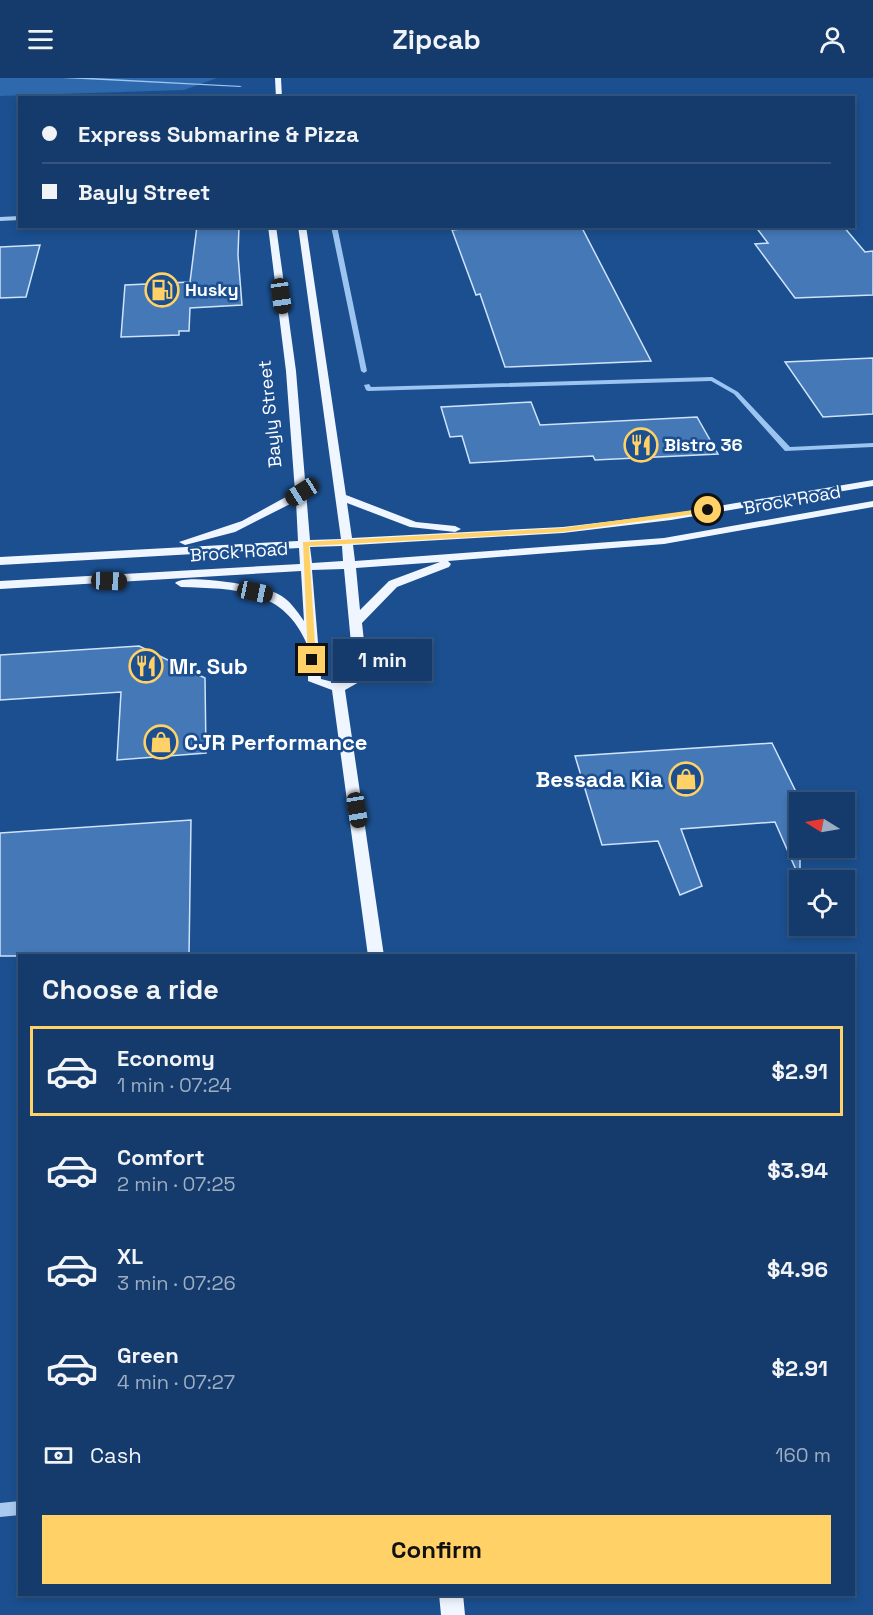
<!DOCTYPE html>
<html lang="en">
<head>
<meta charset="utf-8">
<style>
  :root { --surface:#143b6b; --page:#1d4271; --text:#f1f3f6; --muted:#9dadc1; --line:#33557e; --accent:#ffd166 }
  body { margin:0; font-family:"Space Grotesk",sans-serif; background:var(--page); color:var(--text); height:100vh; display:flex; flex-direction:column; font-size:22px; white-space:nowrap }
  * { box-sizing:border-box; margin:0 }
  p { font-size:20px; color:var(--muted) }
  .icon { flex:none; width:33px; height:33px; fill:none; stroke:currentColor; stroke-width:2; stroke-linecap:round; stroke-linejoin:round }
  .map { position:relative; flex:1; overflow:hidden }
  .drawer { position:absolute; left:18px; top:876px; width:837px; height:642px; display:flex; flex-direction:column; background:var(--surface); border-radius:0px; box-shadow:0 3px 9px #0003,0 0 0 2px var(--line) }
  .drawer>* { flex:none }
  .banner { position:absolute; left:18px; top:18px; width:837px; height:132px; border-radius:0px; box-shadow:0 3px 9px #0003,0 0 0 2px var(--line); display:grid; align-content:center; height:132px; padding:0 24px; background:var(--surface) }
  .needle { width:39px; rotate:281deg }
  .controls { position:absolute; left:789px; top:714px; display:grid; gap:12px }
  .controls a { display:grid; place-items:center; width:66px; height:66px; border-radius:0px; background:var(--surface); box-shadow:0 3px 9px #0003,0 0 0 2px var(--line); font-size:30px }
  .end { position:absolute; width:27px; height:27px; margin:-14px; border:8px solid #ffd166; background:#111; box-shadow:0 0 0 3px #111 }
  .from { border-radius:50% }
  .bubble { position:absolute; height:42px; border-radius:0px; background:var(--surface); box-shadow:0 3px 9px #0003,0 0 0 2px var(--line); font-size:20px; font-weight:600; line-height:42px; text-align:center }
  .car { position:absolute; width:18px; height:36px; margin:-18px -9px; border-radius:8px; box-shadow:0 0 4px 2px #0007; background:linear-gradient(#222 24%,#8ab4d8 0 40%,#222 0 76%,#8ab4d8 0 86%,#222 0) }
  .banner b { display:flex; align-items:center; gap:21px; height:57px; font-size:22px }
  .banner b+b { border-top:2px solid var(--line) }
  .banner i { width:15px; height:15px; background:var(--text) }
  ul { padding:0; list-style:none }
  li { display:flex; align-items:center; gap:18px; height:90px; margin:0 12px 9px; padding:0 12px; border:3px solid transparent; border-radius:0px }
  li div { flex:1 }
  li b { display:block; font-size:22px }
  li em { font-style:normal; font-weight:600 }
  li.on { border-color:var(--accent) }
  li>.icon { width:54px; height:54px; stroke-width:1.5 }
  h2 { padding:0 24px; font-size:27px; line-height:72px }
  .pay { display:flex; align-items:center; gap:15px; height:66px; padding:0 24px; font-size:22px }
  .pay p { margin-inline-start:auto }
  .cta { display:flex; gap:12px; margin-top:auto; padding:12px 24px }
  .cta a { flex:1; height:69px; border-radius:0px; background:var(--accent); color:#111; font-size:24px; font-weight:600; line-height:69px; text-align:center }
  header { display:flex; justify-content:space-between; align-items:center; height:78px; padding:0 24px; background:var(--surface); font-size:27px; font-weight:600 }
  .map>svg:first-child { display:block }
  .green { fill:#2e69ad }
  .lines { fill:none; stroke-linecap:round; stroke-linejoin:round }
  .stream { fill:#9cc4f0; fill-rule:evenodd }
  .building { fill:#4478b7; stroke:#cfe3fa; stroke-width:1.5 }
  .minor { fill:#a9c9ee; fill-rule:evenodd }
  .major { fill:#f0f6ff; fill-rule:evenodd }
  .route { fill:#ffd166 }
  .labels { text-anchor:middle; stroke-width:5; stroke-linejoin:round; paint-order:stroke }
  .far-poi-label { font-size:18px; font-weight:bold; fill:#fff; stroke:#1b4f8f; text-anchor:start }
  .far-street-label { font-size:18px; fill:#fff; stroke:#1b4f8f }
  .poi-label { font-size:22px; font-weight:bold; fill:#fff; stroke:#1b4f8f; text-anchor:start }
</style>
</head>
<body>
<header><svg class="icon" aria-label="menu" viewBox="0 0 24 24"><path d="M4 6h16M4 12h16M4 18h16"/></svg>Zipcab<svg class="icon" aria-label="person" viewBox="0 0 24 24"><circle cx="12" cy="8" r="4"/><path d="M4 21q1-7 8-7t8 7"/></svg></header>
<div class="map">
<svg width="873" height="1537" viewBox="0 0 873 1537">
  <rect width="100%" height="100%" fill="#1b4f8f"/>
  <!-- green -->
  <path class="green" d="M0 0H217L184 12 0 18Z"/>
  <g class="lines">
    <!-- stream -->
    <path class="stream" d="M62 0H93L242 8 240 9Z
      M331 148H337L367 293 364 295 361 293Z
      M712 299 738 314 790 369 873 365V369L785 373 734 316 711 303 368 313 366 312 364 307 369 306 371 309Z"/>
  </g>
  <!-- building -->
  <path class="building" d="M197 148H239L238 177 242 227 190 230 189 253H179V257L121 259 125 207 190 204Z
    M459 148H581L651 283 505 289 480 216 476 217 452 152 460 151Z
    M755 148H843L865 174 873 173V217L795 220 755 166 768 165Z
    M40 167 26 219 0 220V169Z
    M873 280V336L823 339 785 284Z
    M531 324 540 347 697 339 718 376 595 382 593 378 470 385 462 358 450 359 441 329Z
    M139 568 205 600 206 675 117 682 121 614 0 622V577Z
    M772 665 800 722V801L775 744 681 751 702 808 680 817 658 763 602 767 575 678Z
    M191 742 189 878H0V755Z"/>
  <g class="lines">
    <!-- minor -->
    <path class="minor" d="M20 138V142L0 143V139Z
      M20 1423V1437L0 1439V1425Z"/>
    <!-- major -->
    <path class="major" d="M275 0H281L282 20H276Z
      M268 148H276L296 293 310 462 341 461 298 148H306L346 417 416 444 455 448 461 451 455 454 410 449 347 425 352 460 563 449 671 436 873 402V408L671 442 563 455 353 467 355 483 664 460 873 423V429L664 466 448 483 451 486 449 489 397 509 362 545 368 599 345 612 384 878H368L332 612 308 603C308 591 310 572 305 562 280 509 231 511 181 509L175 505C187 495 262 508 278 516 289 521 297 533 304 543L301 493 0 511V503L300 486 299 470 0 487V479L298 463 296 423 235 454 185 467 179 464 242 443 295 414 286 293ZM342 468 343 483 312 485 310 469ZM440 484 389 503 360 532 356 490ZM344 491 354 597 337 605 321 601 312 492Z
      M439 1516H463L465 1537H441Z"/>
  </g>
  <!-- route -->
  <path class="route" d="M708 430 710 434 562 454 309 468 316 582 312 585 308 582 303 464 562 450Z"/>
  <!-- icons -->
  <defs>
    <g id="fuel-ring" transform="scale(1.725)"><circle r="9.5" fill="#1b4f8f" stroke="#ffd166" stroke-width="1.5"/><path d="M-5.5-6h7V0h2V4h1.3V-2.5L3-4.5l.8-.8L6-3V5H2.5V1h-1V6h-7ZM-4.2-4.7v3.2H.2V-4.7Z" fill="#ffd166"/></g>
    <g id="restaurant-ring" transform="scale(1.725)"><circle r="9.5" fill="#1b4f8f" stroke="#ffd166" stroke-width="1.5"/><path d="M-5-6h1v4h1v-4h1v4h1v-4h1v5L-1.5 .5V6h-2V.5L-5-1ZM5-6V6H3V1.5H1.5Q1.5-4 5-6Z" fill="#ffd166"/></g>
    <g id="shop-ring" transform="scale(1.725)"><circle r="9.5" fill="#1b4f8f" stroke="#ffd166" stroke-width="1.5"/><path d="M-5-2.5h2.3a2.7 3.5 0 0 1 5.4 0H5L5.5 6h-11ZM-1.5-2.5h3a1.5 2.3 0 0 0-3 0Z" fill="#ffd166"/></g>
  </defs>
  <g fill-rule="evenodd">
    <use href="#fuel-ring" x="162" y="212"/>
    <use href="#restaurant-ring" x="641" y="367"/>
    <use href="#restaurant-ring" x="146" y="588"/>
    <use href="#shop-ring" x="161" y="664"/>
    <use href="#shop-ring" x="686" y="701"/>
  </g>
  <g class="labels">
    <!-- far-poi labels -->
    <g class="far-poi-label">
      <text x="185" y="218">Husky</text>
      <text x="664" y="373">Bistro 36</text>
    </g>
    <!-- far-street labels -->
    <g class="far-street-label">
      <text transform="translate(270 336) rotate(-96)" y="6">Bayly Street</text>
      <text transform="translate(792 422) rotate(-10)" y="6">Brock Road</text>
      <text transform="translate(239 474) rotate(-4)" y="6">Brock Road</text>
    </g>
    <!-- poi labels -->
    <g class="poi-label">
      <text x="169" y="596">Mr. Sub</text>
      <text x="184" y="672">CJR Performance</text>
      <text x="663" y="709" text-anchor="end">Bessada Kia</text>
    </g>
  </g>
</svg>
<div class="controls">
<a><svg class="needle" viewBox="-14 -14 28 28"><path d="M0-13l5 13h-10z" fill="#e53935"/><path d="M0 13l5-13h-10z" fill="#9dadc1"/></svg></a>
<a><svg class="icon" aria-label="locate" viewBox="0 0 24 24"><circle cx="12" cy="12" r="6"/><path d="M12 2v4M12 18v4M2 12h4M18 12h4"/></svg></a>
</div>
<i class="end from" style="left:708px;top:432px"></i>
<i class="end" style="left:312px;top:582px"></i>
<div class="bubble" style="left:333px;top:561px;width:99px">1 min</div>
<i class="car" style="left:281px;top:218px;rotate:172deg"></i>
<i class="car" style="left:302px;top:414px;rotate:238deg"></i>
<i class="car" style="left:109px;top:503px;rotate:92deg"></i>
<i class="car" style="left:255px;top:514px;rotate:102deg"></i>
<i class="car" style="left:357px;top:732px;rotate:171deg"></i>
<div class="banner">
<b><i class="from"></i>Express Submarine &amp; Pizza</b>
<b><i></i>Bayly Street</b>
</div>
<section class="drawer">
<h2>Choose a ride</h2>
<ul>
<li class="on"><svg class="icon" aria-label="car" viewBox="0 0 24 24"><path d="M5 17H2v-5l4-1 3-4h7l3 4 3 1v5h-3M9 17h6M6 11h13"/><circle cx="7" cy="17" r="2"/><circle cx="17" cy="17" r="2"/></svg><div><b>Economy</b><p>1 min · 07:24</p></div><em>$2.91</em></li>
<li><svg class="icon" aria-label="car" viewBox="0 0 24 24"><path d="M5 17H2v-5l4-1 3-4h7l3 4 3 1v5h-3M9 17h6M6 11h13"/><circle cx="7" cy="17" r="2"/><circle cx="17" cy="17" r="2"/></svg><div><b>Comfort</b><p>2 min · 07:25</p></div><em>$3.94</em></li>
<li><svg class="icon" aria-label="car" viewBox="0 0 24 24"><path d="M5 17H2v-5l4-1 3-4h7l3 4 3 1v5h-3M9 17h6M6 11h13"/><circle cx="7" cy="17" r="2"/><circle cx="17" cy="17" r="2"/></svg><div><b>XL</b><p>3 min · 07:26</p></div><em>$4.96</em></li>
<li><svg class="icon" aria-label="car" viewBox="0 0 24 24"><path d="M5 17H2v-5l4-1 3-4h7l3 4 3 1v5h-3M9 17h6M6 11h13"/><circle cx="7" cy="17" r="2"/><circle cx="17" cy="17" r="2"/></svg><div><b>Green</b><p>4 min · 07:27</p></div><em>$2.91</em></li>
</ul>
<div class="pay"><svg class="icon" aria-label="cash" viewBox="0 0 24 24"><path d="M3 7h18v10H3z"/><circle cx="12" cy="12" r="2"/></svg>Cash<p>160 m</p></div>
<div class="cta"><a>Confirm</a></div>
</section>
</div>
</body>
</html>
